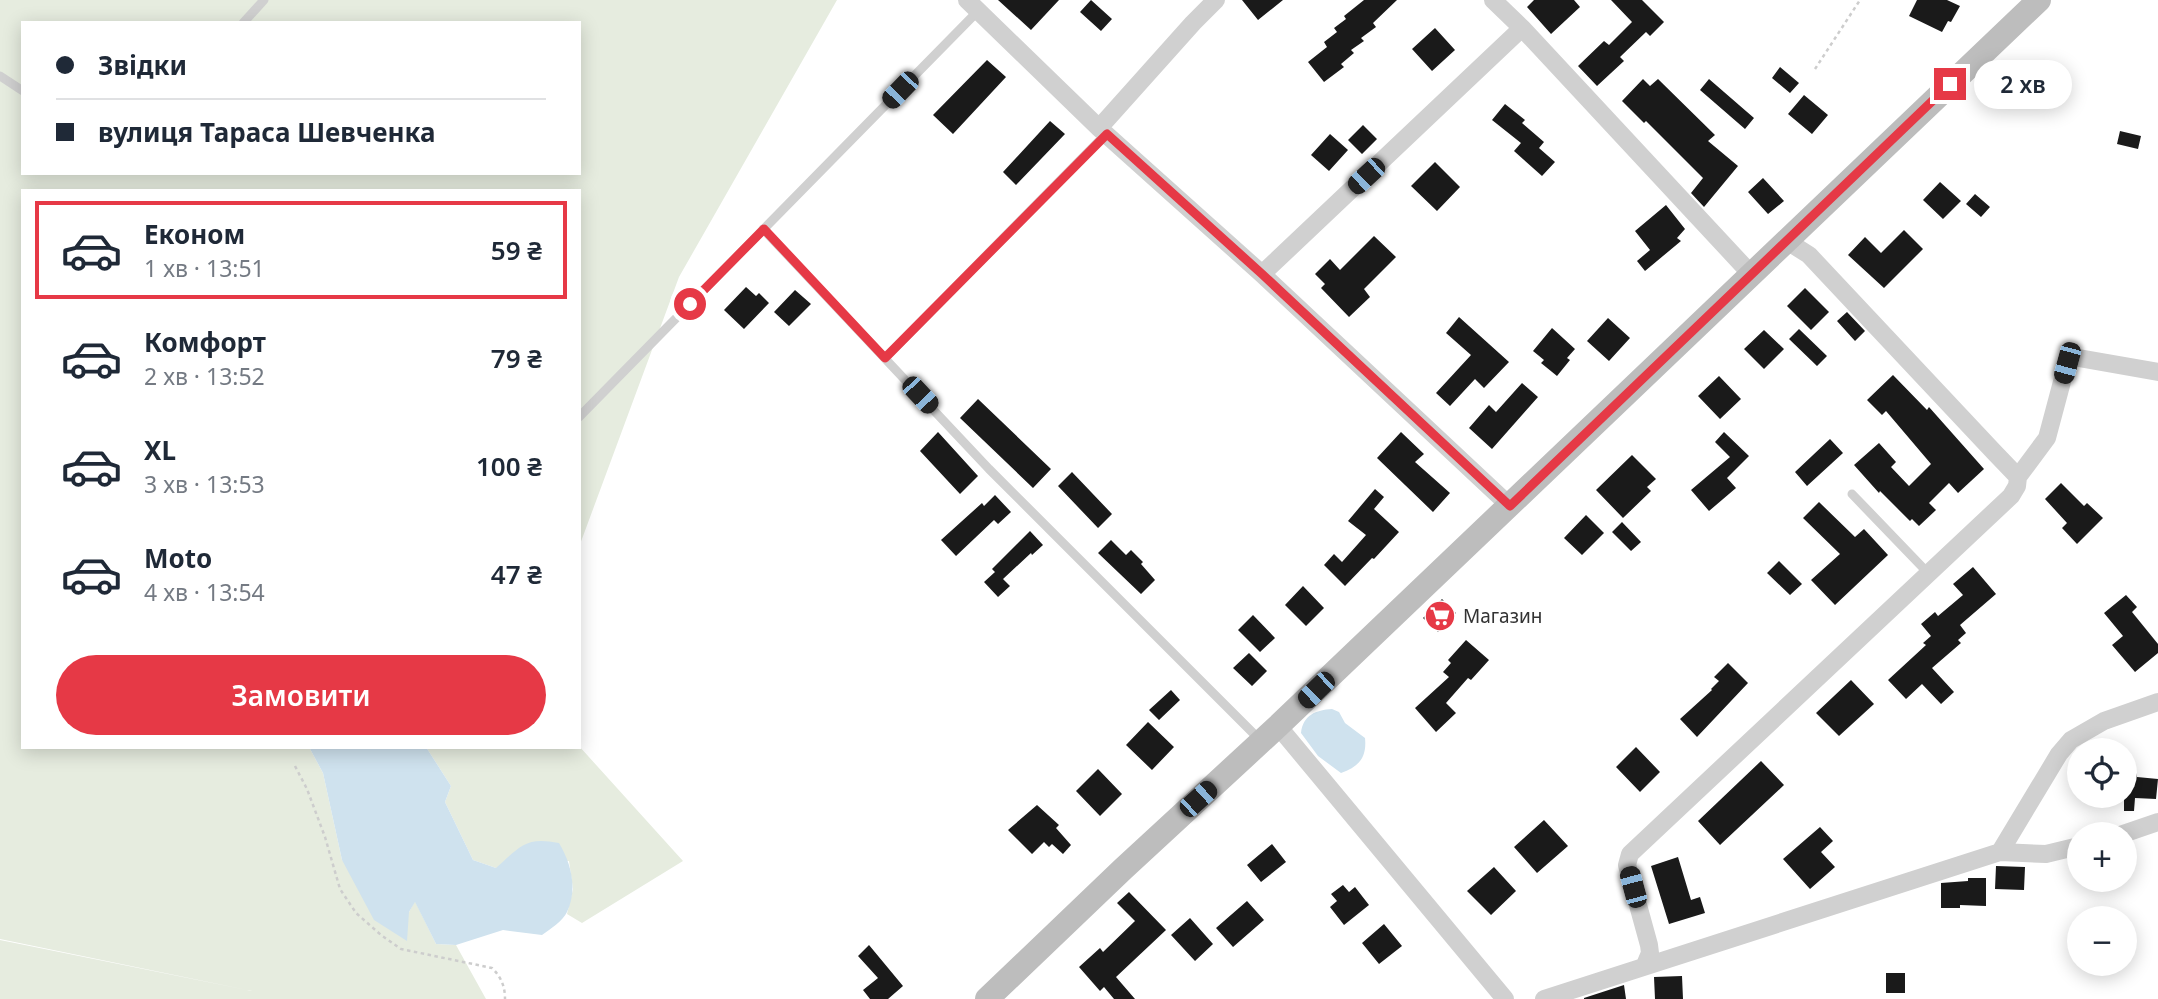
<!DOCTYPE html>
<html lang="uk">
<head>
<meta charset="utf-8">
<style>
  :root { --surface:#fff; --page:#f6f6f7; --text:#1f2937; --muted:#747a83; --line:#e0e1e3; --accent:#e63946 }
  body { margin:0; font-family:"Noto Sans",sans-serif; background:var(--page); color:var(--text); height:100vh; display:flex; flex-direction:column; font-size:26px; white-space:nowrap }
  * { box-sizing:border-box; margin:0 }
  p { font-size:23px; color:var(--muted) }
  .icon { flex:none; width:38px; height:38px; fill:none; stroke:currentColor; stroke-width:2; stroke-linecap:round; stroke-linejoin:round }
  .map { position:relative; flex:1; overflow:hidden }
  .details { position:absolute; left:21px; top:189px; width:560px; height:560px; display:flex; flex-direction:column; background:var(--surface); border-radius:0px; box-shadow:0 4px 18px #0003 }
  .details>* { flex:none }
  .banner { position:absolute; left:21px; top:21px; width:560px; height:154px; border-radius:0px; box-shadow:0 4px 18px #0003; display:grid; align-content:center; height:154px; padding:0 35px; background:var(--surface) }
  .fabs { position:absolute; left:2067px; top:738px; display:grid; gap:14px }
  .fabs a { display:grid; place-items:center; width:70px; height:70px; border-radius:50%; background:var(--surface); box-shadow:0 4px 18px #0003; font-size:35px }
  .end { position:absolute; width:32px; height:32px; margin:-16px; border:9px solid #e63946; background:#fff; box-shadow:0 0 0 4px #fff }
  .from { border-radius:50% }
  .bubble { position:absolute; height:49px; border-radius:24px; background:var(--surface); box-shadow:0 4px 18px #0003; font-size:23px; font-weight:600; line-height:49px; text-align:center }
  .car { position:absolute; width:21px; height:42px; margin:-21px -10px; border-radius:9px; box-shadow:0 0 5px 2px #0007; background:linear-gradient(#222 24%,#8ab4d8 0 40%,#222 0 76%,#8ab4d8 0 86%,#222 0) }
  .banner b { display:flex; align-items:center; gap:24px; height:66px; font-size:26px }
  .banner b+b { border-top:2px solid var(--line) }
  .banner i { width:18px; height:18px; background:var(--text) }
  ul { padding:12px 0 0; list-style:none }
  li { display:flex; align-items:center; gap:21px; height:98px; margin:0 14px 10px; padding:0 21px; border:4px solid transparent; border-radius:0px }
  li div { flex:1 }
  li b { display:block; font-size:26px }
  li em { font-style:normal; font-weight:600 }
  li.on { border-color:var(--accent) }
  li>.icon { width:63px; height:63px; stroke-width:1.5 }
  .action { display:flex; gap:14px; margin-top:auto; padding:14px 35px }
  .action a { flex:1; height:80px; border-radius:42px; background:var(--accent); color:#fff; font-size:28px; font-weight:600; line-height:80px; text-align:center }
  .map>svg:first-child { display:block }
  .green { fill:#e6ecdf; fill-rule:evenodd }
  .water { fill:#cfe2ee }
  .building { fill:#1a1a1a }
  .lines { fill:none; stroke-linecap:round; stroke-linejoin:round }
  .path { stroke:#cdcdcd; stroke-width:2.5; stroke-dasharray:3.5 3.5; stroke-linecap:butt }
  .lane { stroke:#d0d0d0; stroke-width:9 }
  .street { stroke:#d0d0d0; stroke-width:18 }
  .secondary { stroke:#bdbdbd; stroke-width:24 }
  .route { stroke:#e63946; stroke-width:9 }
  .labels { text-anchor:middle; stroke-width:7; stroke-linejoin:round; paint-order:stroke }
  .poi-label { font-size:19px; fill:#333; stroke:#fff; text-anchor:start }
</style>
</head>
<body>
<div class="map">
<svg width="2158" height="999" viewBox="0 0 2158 999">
  <rect width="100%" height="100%" fill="#fff"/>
  <!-- green -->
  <path class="green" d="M0 0H837L679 277 579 547V191H23V747H309L323 773 342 860 409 912 415 901 436 944 456 945 486 999H0V940L252 991 0 939ZM23 23H579V173H23Z
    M579 746 683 861 582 923 567 914 573 889 569 861 496 868 473 860 445 802 451 786 426 747Z"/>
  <!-- water -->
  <path class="water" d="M1332 709 1339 712 1345 723 1365 738C1367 757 1359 767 1341 773L1318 756 1301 733C1303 715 1316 710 1332 709Z
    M309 747H426L451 786 445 802 473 860 496 868C520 847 525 836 559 843 571 863 578 889 567 912 563 921 550 929 542 935L503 930 456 945 436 944 415 902 409 912 407 941 374 920 342 860 323 773Z"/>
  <!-- building -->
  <path class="building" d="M998 0H1059L1031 30Z
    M1091 0 1112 19 1101 31 1080 12Z
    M1242 0H1283L1258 20Z
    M1364 0H1397L1373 23 1376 27 1361 38 1364 41 1351 50 1354 53 1341 64 1344 67 1324 82 1308 62 1327 47 1324 42 1337 32 1334 28 1346 19 1344 16Z
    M1534 0H1574L1580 7 1551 34 1527 7Z
    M1611 0H1642L1664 22 1650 36 1646 32 1620 57 1624 61 1597 86 1578 66 1604 41 1609 45 1632 22Z
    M1917 0H1947L1960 6 1951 22 1948 21 1942 32 1909 16Z
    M1435 28 1455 50 1432 71 1412 49Z
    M987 60 1006 77 953 134 933 115Z
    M1780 67 1799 83 1790 93 1772 78Z
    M1643 79 1650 86 1658 79 1715 135 1708 141 1738 166 1704 207 1691 193 1703 178 1646 121 1644 123 1622 101Z
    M1709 79 1754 118 1745 129 1700 90Z
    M1804 95 1828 115 1812 134 1788 114Z
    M1505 104 1525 120 1522 123 1544 142 1539 148 1555 162 1542 176 1514 151 1521 143 1492 120Z
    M1050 121 1065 134 1016 185 1003 172Z
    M1363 125 1377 139 1362 154 1348 140Z
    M2120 131 2141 136 2138 149 2117 144Z
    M1330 134 1348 150 1329 171 1311 155Z
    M1435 162 1460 187 1437 211 1411 186Z
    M1763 178 1784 201 1768 214 1748 192Z
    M1940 182 1961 201 1943 219 1923 200Z
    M1975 194 1990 207 1981 217 1966 204Z
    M1666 205 1685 229 1677 238 1681 241 1645 271 1637 261 1650 250 1635 231Z
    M1904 230 1923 249 1884 288 1848 255 1865 237 1881 253Z
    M1374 236 1396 257 1364 289 1370 297 1349 317 1321 288 1325 284 1315 274 1330 259 1340 270Z
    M746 287 756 296 759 293 769 303 744 329 724 310Z
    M1805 288 1829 312 1811 330 1787 306Z
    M795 290 811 304 789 326 774 312Z
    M1847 312 1865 331 1855 341 1837 321Z
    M1459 317 1509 362 1484 388 1475 379 1450 406 1436 393 1471 355 1446 333Z
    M1608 318 1630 338 1609 361 1587 341Z
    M1552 328 1575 349 1567 358 1570 360 1557 376 1541 363 1544 360 1533 351Z
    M1799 329 1827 356 1817 366 1789 339Z
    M1764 330 1784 349 1764 369 1744 349Z
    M1893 375 1927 410 1929 407 1984 469 1958 493 1949 483 1929 503 1936 510 1919 526 1912 519 1910 521 1880 491 1879 493 1854 465 1879 443 1896 462 1891 467 1909 486 1931 464 1886 411 1882 415 1867 400Z
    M1719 376 1741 399 1720 419 1698 396Z
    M1522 383 1538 397 1492 449 1469 428 1489 405 1496 412Z
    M978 399 1051 469 1033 488 960 418Z
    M938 432 978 476 960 494 920 451Z
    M1401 432 1424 454 1415 462 1450 493 1433 512 1377 458Z
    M1724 432 1749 456 1727 478 1736 488 1709 511 1691 490 1730 457 1715 442Z
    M1830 439 1843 453 1807 486 1795 472Z
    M1632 455 1656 479 1647 487 1651 491 1623 518 1596 490Z
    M1072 472 1112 514 1098 528 1058 486Z
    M2061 483 2084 506 2087 503 2103 518 2077 544 2062 528 2067 523 2045 499Z
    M1375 489 1384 497 1374 509 1399 532 1374 559 1372 558 1345 586 1324 565 1334 554 1342 562 1366 535 1348 521Z
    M995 495 1011 512 998 524 994 520 956 556 941 540 982 503 984 506Z
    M1819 502 1855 537 1864 529 1888 555 1835 605 1811 580 1840 554 1803 518Z
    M1586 515 1604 533 1582 555 1564 538Z
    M1622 522 1641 542 1631 551 1612 532Z
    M1030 531 1043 545 1032 555 1031 553 1003 579 1010 586 998 597 984 582 995 572 992 569Z
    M1111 540 1126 555 1131 550 1143 562 1141 564 1155 580 1141 594 1098 553Z
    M1779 561 1802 584 1790 595 1767 573Z
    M1973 567 1996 594 1960 625 1966 633 1958 640 1961 643 1932 668 1954 692 1941 704 1922 684 1906 699 1888 680 1926 645 1923 643 1931 636 1921 624 1935 612 1938 616 1963 595 1953 584Z
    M1303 586 1324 608 1306 626 1285 605Z
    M2126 595 2137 607 2132 612 2158 644V653L2135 672 2112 645 2123 636 2104 613Z
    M1442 599 1456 613 1438 632 1423 618Z
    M1253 615 1275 638 1260 652 1238 630Z
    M1466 640 1489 660 1471 680 1468 678 1446 703 1456 713 1436 732 1415 708 1449 677 1443 672 1451 663 1448 660Z
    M1249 653 1267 671 1252 686 1233 668Z
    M1728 663 1748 683 1697 737 1680 719 1712 690 1711 689 1719 681 1714 677Z
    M1851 680 1874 704 1839 736 1816 713Z
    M1171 690 1180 700 1159 720 1149 710Z
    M1148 722 1174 747 1152 770 1126 745Z
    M1636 747 1660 772 1640 792 1616 767Z
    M1761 761 1784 785 1720 845 1698 821Z
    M1098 769 1122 794 1100 816 1076 791Z
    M2124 772 2137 773V777L2158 779 2156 799 2135 798 2134 811H2124Z
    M1037 805 1059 825 1056 828 1071 845 1063 854 1052 844 1049 847 1044 842 1032 854 1008 830Z
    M1544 820 1568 846 1537 873 1514 847Z
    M1820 827 1833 841 1821 852 1835 867 1810 889 1783 859Z
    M1272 844 1286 862 1261 882 1247 865Z
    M1678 857 1691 900 1700 897 1705 913 1669 924 1651 866Z
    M1996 866 2025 867 2024 890 1995 889Z
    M1494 867 1516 891 1491 915 1467 891Z
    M1968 878H1986V906L1960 905V908H1941V883L1968 881Z
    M1343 885 1349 892 1355 887 1369 905 1344 925 1330 907 1337 901 1331 894Z
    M1129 892 1166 930 1116 977 1135 999H1114L1104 987 1100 991 1079 967 1100 948 1103 952 1135 921 1117 903Z
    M1247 901 1264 920 1233 947 1216 928Z
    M1190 918 1213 944 1195 961 1171 935Z
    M1384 924 1402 946 1379 964 1362 943Z
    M869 945 903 986 888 999H870L863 990 878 978 858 956Z
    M1886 973H1905V993H1886Z
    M1682 976 1683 999H1655L1654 977Z
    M1624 985 1626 999H1584V998Z"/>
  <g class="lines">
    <!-- path -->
    <path class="path" d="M1815 69 1860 0
      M295 766 307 789 325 837 340 889 356 913 381 935 401 949 492 968C501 977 505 986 505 999"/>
    <!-- lane -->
    <path class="lane" d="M243 23 264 0
      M0 76 23 91
      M763 229 989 469 1260 740
      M885 358 1106 134
      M579 417 978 11
      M1852 494 1928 573"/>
    <!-- street -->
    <path class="street" d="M967 0 1099 128 1262 274 1510 506
      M1493 0 1522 28
      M1099 128 1193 23 1216 0
      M1262 274 1522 28 1751 274
      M2018 477 2047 438 2067 363 2073 357 2158 372
      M1278 726 1505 999
      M2120 835 2158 822
      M2000 852 2046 854 2079 846
      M1645 965 1650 953 1649 945 1627 865 1630 854 2011 496 2017 486 2018 477 1994 452 1809 255 1787 241
      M1544 999 2000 852 2059 754 2071 740 2104 721 2158 702"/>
    <!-- secondary -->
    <path class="secondary" d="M987 999 1123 869 1278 726 2039 0"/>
  </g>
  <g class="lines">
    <!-- route -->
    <path class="route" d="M690 304 764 229 885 358 1107 134 1262 274 1510 506 1950 84"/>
  </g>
  <!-- icons -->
  <defs>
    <g id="supermarket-disc" transform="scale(1.575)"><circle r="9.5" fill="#e63946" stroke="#fff"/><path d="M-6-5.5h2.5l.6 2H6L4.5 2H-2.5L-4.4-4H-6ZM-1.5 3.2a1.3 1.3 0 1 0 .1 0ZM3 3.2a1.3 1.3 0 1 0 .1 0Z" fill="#fff"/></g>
  </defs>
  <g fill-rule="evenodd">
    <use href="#supermarket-disc" x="1440" y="616"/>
  </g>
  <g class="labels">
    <!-- poi labels -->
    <g class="poi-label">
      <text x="1463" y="623">Магазин</text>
    </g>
  </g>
</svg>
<div class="fabs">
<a><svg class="icon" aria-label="locate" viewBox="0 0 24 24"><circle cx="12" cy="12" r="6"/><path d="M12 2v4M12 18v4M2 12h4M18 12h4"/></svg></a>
<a>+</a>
<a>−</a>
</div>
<i class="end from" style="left:690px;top:304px"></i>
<i class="end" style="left:1950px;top:84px"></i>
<div class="bubble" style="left:1974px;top:60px;width:98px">2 хв</div>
<i class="car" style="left:900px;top:90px;rotate:224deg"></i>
<i class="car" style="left:1366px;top:176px;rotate:227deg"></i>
<i class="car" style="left:2067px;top:363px;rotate:195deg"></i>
<i class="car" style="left:920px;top:395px;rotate:137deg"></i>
<i class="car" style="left:1316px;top:690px;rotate:226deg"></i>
<i class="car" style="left:1198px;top:799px;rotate:48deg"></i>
<i class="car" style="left:1633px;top:887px;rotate:345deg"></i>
<div class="banner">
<b><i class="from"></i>Звідки</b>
<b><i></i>вулиця Тараса Шевченка</b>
</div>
<section class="details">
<ul>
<li class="on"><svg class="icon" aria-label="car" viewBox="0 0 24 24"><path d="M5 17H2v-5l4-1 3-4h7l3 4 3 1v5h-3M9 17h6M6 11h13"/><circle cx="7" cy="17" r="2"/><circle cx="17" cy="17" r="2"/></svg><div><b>Економ</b><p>1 хв · 13:51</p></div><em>59 ₴</em></li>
<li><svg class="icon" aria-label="car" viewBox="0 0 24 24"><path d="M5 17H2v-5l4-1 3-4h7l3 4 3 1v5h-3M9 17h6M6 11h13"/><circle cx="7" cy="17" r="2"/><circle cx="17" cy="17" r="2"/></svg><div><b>Комфорт</b><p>2 хв · 13:52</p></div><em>79 ₴</em></li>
<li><svg class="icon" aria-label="car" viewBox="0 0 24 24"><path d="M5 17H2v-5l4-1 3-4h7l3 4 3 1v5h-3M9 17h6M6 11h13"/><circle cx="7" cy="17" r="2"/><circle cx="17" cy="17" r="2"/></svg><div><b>XL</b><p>3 хв · 13:53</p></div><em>100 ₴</em></li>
<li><svg class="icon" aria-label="car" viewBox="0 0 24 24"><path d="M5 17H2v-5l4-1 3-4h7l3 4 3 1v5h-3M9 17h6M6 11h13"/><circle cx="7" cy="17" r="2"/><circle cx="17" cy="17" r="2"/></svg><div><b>Moto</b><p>4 хв · 13:54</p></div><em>47 ₴</em></li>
</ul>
<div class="action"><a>Замовити</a></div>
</section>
</div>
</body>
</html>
